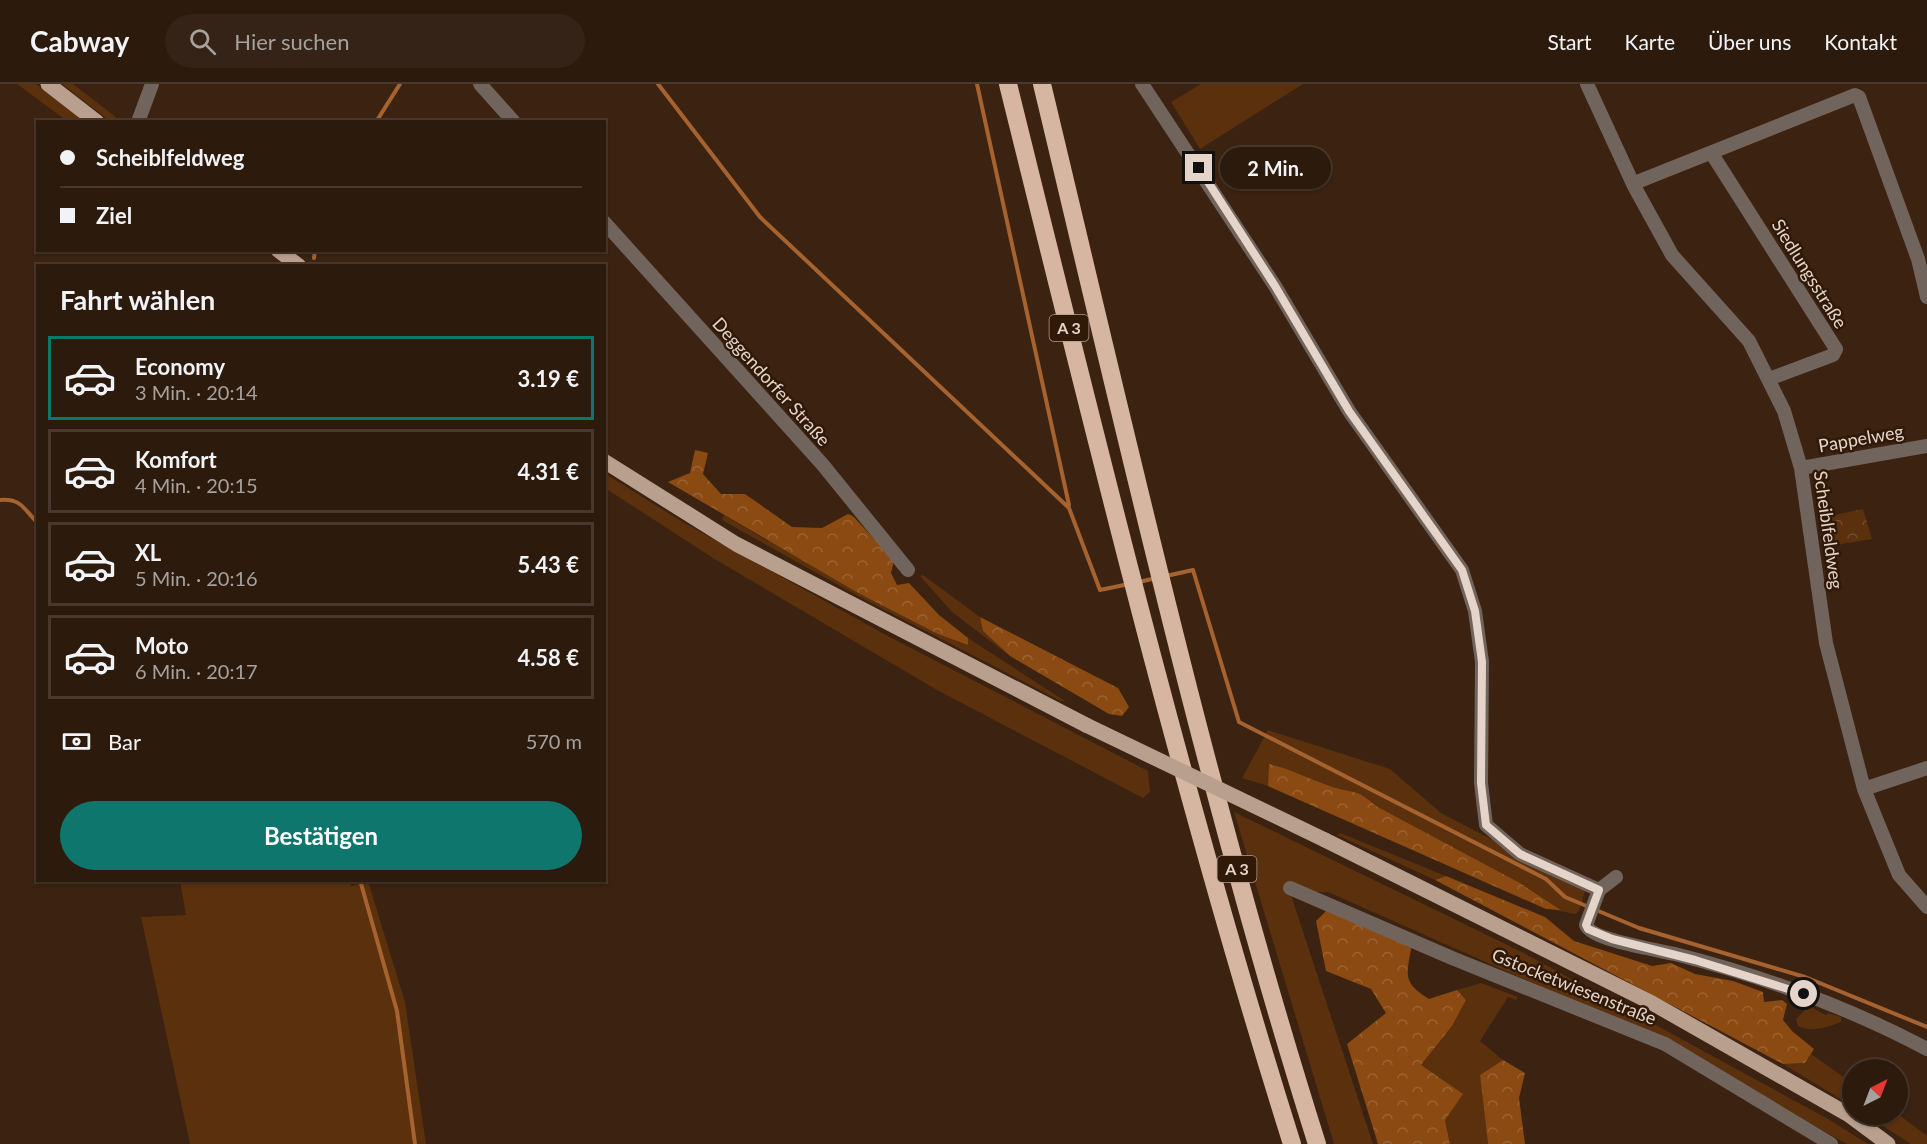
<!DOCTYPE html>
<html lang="de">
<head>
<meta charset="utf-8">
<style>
  :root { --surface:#2c1a0d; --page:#342316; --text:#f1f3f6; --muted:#a6a19d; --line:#48382e; --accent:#0f766e }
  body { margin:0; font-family:Lato,sans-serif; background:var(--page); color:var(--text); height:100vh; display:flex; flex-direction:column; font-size:22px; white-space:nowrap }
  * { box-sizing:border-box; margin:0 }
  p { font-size:20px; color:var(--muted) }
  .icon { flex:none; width:33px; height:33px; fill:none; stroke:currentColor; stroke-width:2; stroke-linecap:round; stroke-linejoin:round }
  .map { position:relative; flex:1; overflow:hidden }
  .side { position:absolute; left:36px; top:180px; width:570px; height:618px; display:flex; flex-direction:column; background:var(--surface); border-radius:0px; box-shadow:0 2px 4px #0004,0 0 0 2px var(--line) }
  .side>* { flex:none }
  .top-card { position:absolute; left:36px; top:36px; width:570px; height:132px; border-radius:0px; box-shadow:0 2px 4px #0004,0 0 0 2px var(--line); display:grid; align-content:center; height:132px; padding:0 24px; background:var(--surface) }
  .needle { width:39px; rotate:42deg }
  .fabs { position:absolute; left:1842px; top:975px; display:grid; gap:12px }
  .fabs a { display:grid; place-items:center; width:66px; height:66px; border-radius:50%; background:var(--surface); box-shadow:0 2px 4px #0004,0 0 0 2px var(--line); font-size:30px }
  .end { position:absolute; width:27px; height:27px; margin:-14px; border:8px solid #e5d4ca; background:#111; box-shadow:0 0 0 3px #111 }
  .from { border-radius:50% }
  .bubble { position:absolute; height:42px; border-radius:21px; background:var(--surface); box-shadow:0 2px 4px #0004,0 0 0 2px var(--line); font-size:20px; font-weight:700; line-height:42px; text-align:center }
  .top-card b { display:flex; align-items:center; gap:21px; height:57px; font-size:22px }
  .top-card b+b { border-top:2px solid var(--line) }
  .top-card i { width:15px; height:15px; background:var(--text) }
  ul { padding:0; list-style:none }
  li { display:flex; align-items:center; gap:18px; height:84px; margin:0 12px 9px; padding:0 12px; border:3px solid var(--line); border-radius:0px }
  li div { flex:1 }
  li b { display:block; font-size:22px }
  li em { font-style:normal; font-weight:700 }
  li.active { border-color:var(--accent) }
  li>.icon { width:54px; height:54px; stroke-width:1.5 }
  h2 { padding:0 24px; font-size:27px; line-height:72px }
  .pay { display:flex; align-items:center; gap:15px; height:66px; padding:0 24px; font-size:22px }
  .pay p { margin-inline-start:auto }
  .primary-button { display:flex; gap:12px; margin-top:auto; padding:12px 24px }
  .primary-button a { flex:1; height:69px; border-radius:36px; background:var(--accent); color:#fff; font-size:24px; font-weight:700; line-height:69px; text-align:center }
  header { display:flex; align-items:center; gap:36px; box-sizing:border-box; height:84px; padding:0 30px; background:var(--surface); border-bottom:2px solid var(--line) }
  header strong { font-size:28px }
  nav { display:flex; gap:33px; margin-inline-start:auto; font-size:21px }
  .search { width:420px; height:54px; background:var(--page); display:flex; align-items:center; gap:15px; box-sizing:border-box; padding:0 21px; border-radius:33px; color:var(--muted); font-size:22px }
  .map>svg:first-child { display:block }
  .grass { fill:#5a300d }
  .forest { fill:url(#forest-crowns) }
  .park { fill:url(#park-crowns) }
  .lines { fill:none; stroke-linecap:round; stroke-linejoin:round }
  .stream { stroke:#a6622f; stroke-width:4 }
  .minor { stroke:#71645c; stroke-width:14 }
  .major { stroke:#b99f8d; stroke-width:15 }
  .highway { stroke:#d6b6a1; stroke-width:18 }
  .major-bridge { stroke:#b99f8d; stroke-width:15 }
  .route { stroke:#e5d4ca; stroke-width:8 }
  .labels { text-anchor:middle; stroke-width:5; stroke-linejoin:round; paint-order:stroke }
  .shield { fill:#301907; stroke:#af9c90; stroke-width:1.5 }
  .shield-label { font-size:16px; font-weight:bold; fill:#e5d4ca }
  .street-label { font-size:18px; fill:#e5d4ca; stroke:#301907 }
</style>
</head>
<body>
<header>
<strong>Cabway</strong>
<div class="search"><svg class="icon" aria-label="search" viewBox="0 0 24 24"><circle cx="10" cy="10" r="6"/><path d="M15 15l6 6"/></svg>Hier suchen</div>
<nav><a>Start</a><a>Karte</a><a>Über uns</a><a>Kontakt</a></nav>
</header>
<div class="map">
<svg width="1927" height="1060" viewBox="0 0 1927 1060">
  <defs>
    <pattern id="forest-crowns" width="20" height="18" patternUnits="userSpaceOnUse" patternTransform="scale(1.5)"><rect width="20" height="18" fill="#8b4a11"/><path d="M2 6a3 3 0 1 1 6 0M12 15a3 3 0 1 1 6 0" fill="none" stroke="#9b6332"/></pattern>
    <pattern id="park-crowns" width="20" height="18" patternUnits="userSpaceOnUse" patternTransform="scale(1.5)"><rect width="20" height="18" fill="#5a300d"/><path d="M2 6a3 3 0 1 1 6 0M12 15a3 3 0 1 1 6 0" fill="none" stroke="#724d2f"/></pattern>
  </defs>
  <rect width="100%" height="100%" fill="#3b2211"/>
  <!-- grass -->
  <path class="grass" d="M17 0H36L86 37H67Z
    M62 0H73L121 37H110Z
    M1201 0H1303L1200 65 1171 18Z
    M604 389 681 437 884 550 1148 687 1150 708 1143 714 937 606 713 474 605 404Z
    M724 431 759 452 968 560V554L1065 617H1061L856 511 722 436Z
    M923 491 980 533 983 547 1010 572 952 528 920 492Z
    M1268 646 1390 685 1441 729 1566 794 1585 807 1579 827 1575 830 1550 825H1560L1520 799 1376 722C1354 702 1354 711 1330 702 1308 695 1293 686 1269 680L1268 702 1242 694Z
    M1234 728 1522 868 1828 1035 1868 1060H1847L1654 953 1328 808H1290L1373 1060H1334Z
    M1340 749 1446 792 1435 796 1337 751Z
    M349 797 351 802 368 797 405 918 426 1060H190L141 833 186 831 180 797Z
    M1481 899 1518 913 1516 916 1508 913 1480 957 1503 976 1480 991 1488 1060H1450L1445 1036 1421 981 1452 942 1466 916 1457 906Z
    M1809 922 1826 931 1828 929 1841 933V938C1828 943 1812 949 1798 942L1796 935Z
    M1811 970 1852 999V1022L1783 980 1805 979Z
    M1898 1030 1927 1052V1060H1911L1866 1031Z"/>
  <!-- forest -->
  <path class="forest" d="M695 366 708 369 703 390 721 410H745L792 443 822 444 848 430 853 432 894 477 891 489 897 501 909 499 939 531 968 554V561L938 550 860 510 668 398 690 389Z
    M980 533 1118 604 1129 623 1122 632 1109 630 1010 572 983 547Z
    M1269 680C1291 685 1309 695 1330 702 1354 711 1354 702 1376 722L1520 799 1561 826 1546 825 1268 702Z
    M1446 792 1545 833 1574 857 1652 882 1671 879 1695 890 1733 897 1763 908 1764 918 1782 916 1787 920 1783 936 1792 947 1814 965 1805 979 1783 980 1435 796Z
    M1329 824 1412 860C1407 890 1401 898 1429 915L1457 906 1466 916 1452 942 1421 981 1463 1010 1445 1036 1450 1060H1378L1347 960 1386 929 1371 905 1326 887 1316 837Z
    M1503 976 1525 989 1519 1014 1525 1060H1488L1480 991Z"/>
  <!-- park -->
  <path class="park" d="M1863 425 1872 455 1823 463 1820 434Z"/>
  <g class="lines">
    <!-- stream -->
    <path class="stream" d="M658 0 760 133 1069 424 1100 506 1129 500
      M977 0 1069 421
      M376 38 400 0
      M314 174 315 166
      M0 416C22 414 24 426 38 439
      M1166 492 1193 486 1239 638 1546 795 1565 813 1639 844 1805 893 1927 943
      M1139 498 1156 494
      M360 796 397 927 415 1060"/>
    <!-- minor -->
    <path class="minor" d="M480 0 514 38
      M1142 0 1275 202 1349 327 1462 486 1475 527 1482 578 1481 699 1486 741 1520 770 1599 806
      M1587 0 1634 102 1672 171 1749 257 1784 327 1801 384 1826 559 1864 705 1899 791 1927 823
      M138 38 152 0
      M1712 70 1836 265 1833 271 1769 295
      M1634 102 1637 98 1855 11 1859 13 1918 175 1927 213
      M604 138 823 381 908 486
      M1801 384 1927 362
      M1864 705 1927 684
      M1616 793 1599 806 1586 841C1591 856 1658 866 1675 870 1762 892 1848 923 1927 965
      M1290 804 1452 874 1665 960 1831 1060"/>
    <!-- major -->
    <path class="major" d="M48 0 97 38
      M278 166 299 182
      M604 377 736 460 1086 641
      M1325 756 1652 919 1849 1031 1888 1060"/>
    <!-- highway -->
    <path class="highway" d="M1008 0C1096 355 1182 711 1292 1060
      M1042 0C1127 355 1207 712 1317 1060"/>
    <!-- major-bridge -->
    <path class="major-bridge" d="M1086 641 1325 756"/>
  </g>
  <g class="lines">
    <!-- route -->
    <path class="route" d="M1199 84 1275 202 1349 327 1462 486 1475 527 1482 578 1481 699 1486 741 1520 770 1599 806 1586 841 1588 845 1612 855 1695 876 1804 910"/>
  </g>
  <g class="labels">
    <!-- shield labels -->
    <g class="shield">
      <rect x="1049.5" y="231" width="39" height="26" rx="4.5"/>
      <rect x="1217.5" y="772" width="39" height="26" rx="4.5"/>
    </g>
    <g class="shield-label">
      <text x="1069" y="250">A 3</text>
      <text x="1237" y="791">A 3</text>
    </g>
    <!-- street labels -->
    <g class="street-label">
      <text transform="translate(1809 190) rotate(58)" y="6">Siedlungsstraße</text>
      <text transform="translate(771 298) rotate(48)" y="6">Deggendorfer Straße</text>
      <text transform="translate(1861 355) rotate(-10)" y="6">Pappelweg</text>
      <text transform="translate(1828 446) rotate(82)" y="6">Scheiblfeldweg</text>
      <text transform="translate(1574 903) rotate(22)" y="6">Gstocketwiesenstraße</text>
    </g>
  </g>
</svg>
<div class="fabs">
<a><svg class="needle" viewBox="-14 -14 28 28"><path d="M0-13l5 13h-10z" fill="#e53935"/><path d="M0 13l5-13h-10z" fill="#a6a19d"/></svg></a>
</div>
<i class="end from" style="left:1804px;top:910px"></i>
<i class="end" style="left:1199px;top:84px"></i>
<div class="bubble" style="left:1220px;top:63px;width:111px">2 Min.</div>
<div class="top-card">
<b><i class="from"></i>Scheiblfeldweg</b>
<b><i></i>Ziel</b>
</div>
<section class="side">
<h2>Fahrt wählen</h2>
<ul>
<li class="active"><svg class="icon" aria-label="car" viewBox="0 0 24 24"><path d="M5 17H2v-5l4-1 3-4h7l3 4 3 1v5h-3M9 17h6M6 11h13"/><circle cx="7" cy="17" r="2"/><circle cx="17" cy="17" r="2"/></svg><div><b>Economy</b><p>3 Min. · 20:14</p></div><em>3.19 €</em></li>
<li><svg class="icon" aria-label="car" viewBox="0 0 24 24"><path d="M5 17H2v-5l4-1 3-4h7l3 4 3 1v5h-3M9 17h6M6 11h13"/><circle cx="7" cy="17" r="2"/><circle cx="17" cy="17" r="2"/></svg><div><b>Komfort</b><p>4 Min. · 20:15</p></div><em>4.31 €</em></li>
<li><svg class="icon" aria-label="car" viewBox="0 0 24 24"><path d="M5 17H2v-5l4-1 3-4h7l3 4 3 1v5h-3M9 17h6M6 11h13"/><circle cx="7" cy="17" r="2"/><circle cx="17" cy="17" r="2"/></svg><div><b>XL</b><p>5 Min. · 20:16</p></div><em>5.43 €</em></li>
<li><svg class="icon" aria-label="car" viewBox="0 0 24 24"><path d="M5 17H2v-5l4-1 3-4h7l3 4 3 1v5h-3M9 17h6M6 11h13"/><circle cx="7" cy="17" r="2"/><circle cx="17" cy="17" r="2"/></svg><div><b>Moto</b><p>6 Min. · 20:17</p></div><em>4.58 €</em></li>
</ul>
<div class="pay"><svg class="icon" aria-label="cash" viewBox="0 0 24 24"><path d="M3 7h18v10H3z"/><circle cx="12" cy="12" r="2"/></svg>Bar<p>570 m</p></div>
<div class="primary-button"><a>Bestätigen</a></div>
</section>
</div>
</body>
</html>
